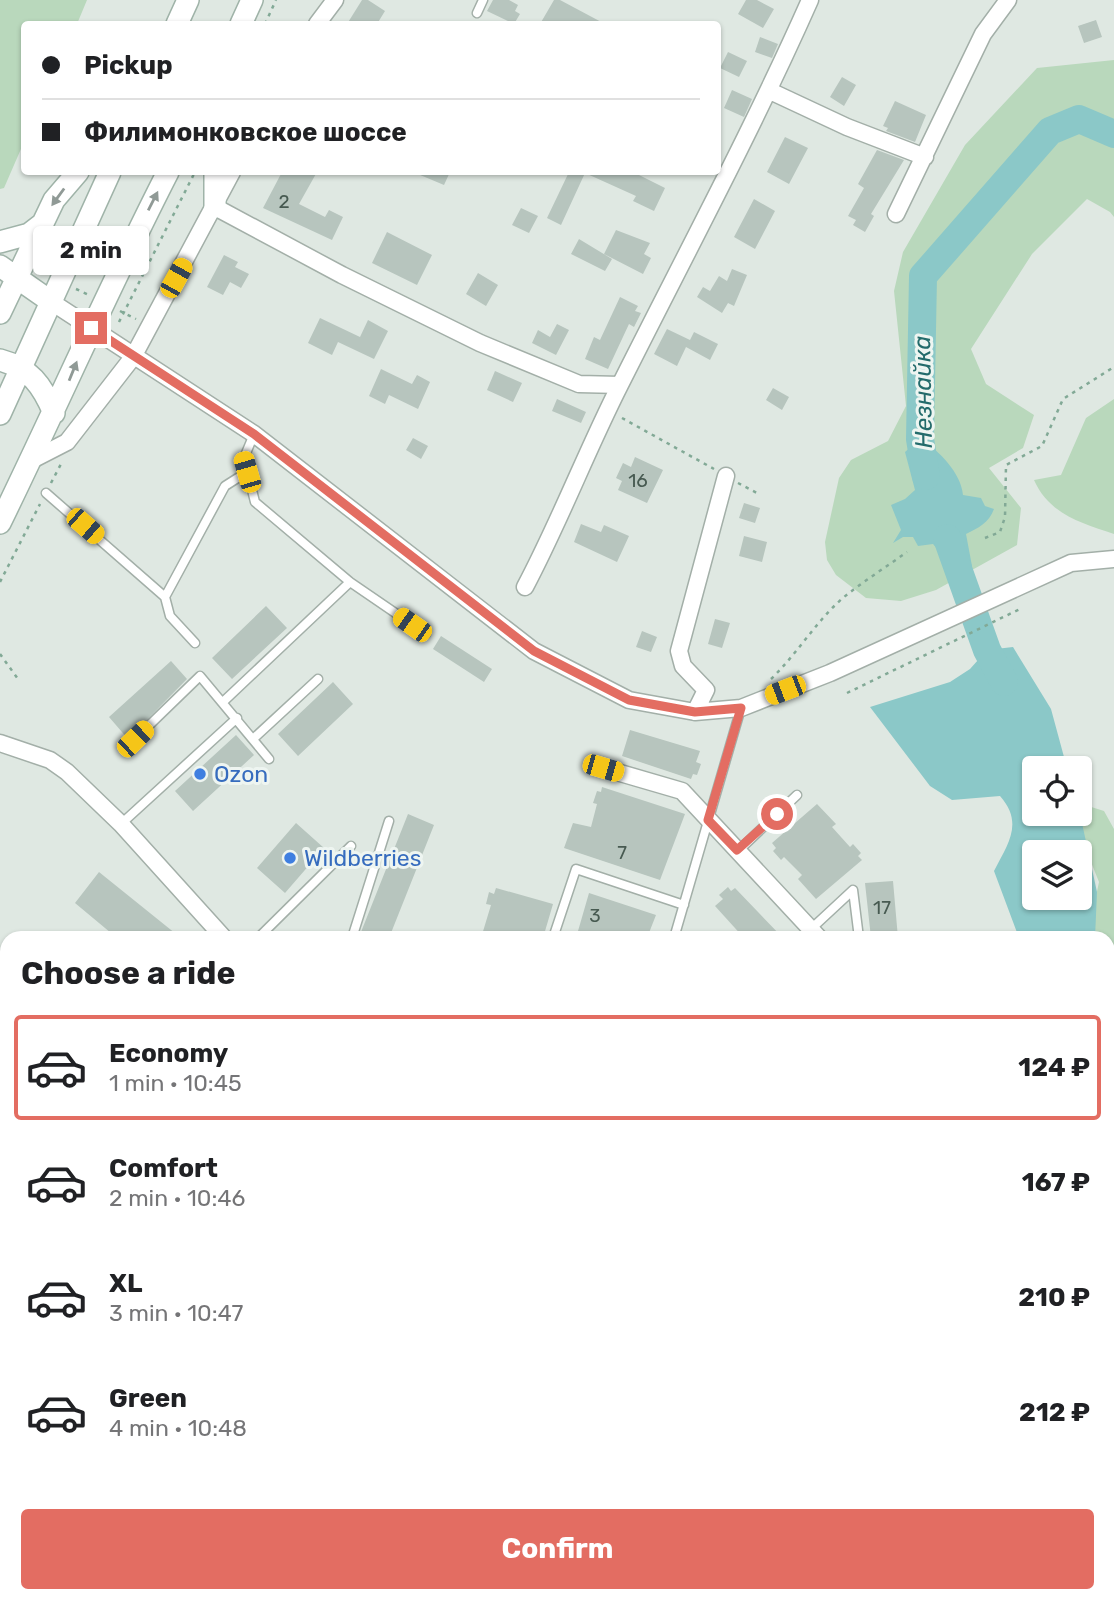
<!DOCTYPE html>
<html lang="en">
<head>
<meta charset="utf-8">
<style>
  :root { --surface:#fff; --page:#f6f6f6; --text:#202124; --muted:#757577; --line:#e0e0e0; --accent:#e36d62 }
  body { margin:0; font-family:Rubik,sans-serif; background:var(--page); color:var(--text); height:100vh; display:flex; flex-direction:column; font-size:26px; white-space:nowrap }
  * { box-sizing:border-box; margin:0 }
  p { font-size:23px; color:var(--muted) }
  .icon { flex:none; width:38px; height:38px; fill:none; stroke:currentColor; stroke-width:2; stroke-linecap:round; stroke-linejoin:round }
  .map { position:relative; flex:1; overflow:hidden }
  .side { position:absolute; left:0px; top:931px; width:1115px; height:672px; display:flex; flex-direction:column; background:var(--surface); border-radius:21px 21px 0 0; box-shadow:0 2px 5px #0004 }
  .side>* { flex:none }
  .banner { position:absolute; left:21px; top:21px; width:700px; height:154px; border-radius:7px; box-shadow:0 2px 5px #0004; display:grid; align-content:center; height:154px; padding:0 21px; background:var(--surface) }
  .fabs { position:absolute; left:1022px; top:756px; display:grid; gap:14px }
  .fabs a { display:grid; place-items:center; width:70px; height:70px; border-radius:7px; background:var(--surface); box-shadow:0 2px 5px #0004; font-size:35px }
  .end { position:absolute; width:32px; height:32px; margin:-16px; border:9px solid #e36d62; background:#fff; box-shadow:0 0 0 4px #fff }
  .from { border-radius:50% }
  .bubble { position:absolute; height:49px; border-radius:7px; background:var(--surface); box-shadow:0 2px 5px #0004; font-size:23px; font-weight:700; line-height:49px; text-align:center }
  .car { position:absolute; width:21px; height:42px; margin:-21px -10px; border-radius:9px; box-shadow:0 0 5px 2px #0007; background:linear-gradient(#f5c518 24%,#345 0 40%,#f5c518 0 76%,#345 0 86%,#f5c518 0) }
  .banner b { display:flex; align-items:center; gap:24px; height:66px; font-size:26px }
  .banner b+b { border-top:2px solid var(--line) }
  .banner i { width:18px; height:18px; background:var(--text) }
  ul { padding:0; list-style:none }
  li { display:flex; align-items:center; gap:21px; height:105px; margin:0 14px 10px; padding:0 7px; border:4px solid transparent; border-radius:7px }
  li div { flex:1 }
  li b { display:block; font-size:26px }
  li em { font-style:normal; font-weight:700 }
  li.current { border-color:var(--accent) }
  li>.icon { width:63px; height:63px; stroke-width:1.5 }
  h2 { padding:0 21px; font-size:32px; line-height:84px }
  .cta { display:flex; gap:14px; margin-top:auto; padding:14px 21px }
  .cta a { flex:1; height:80px; border-radius:7px; background:var(--accent); color:#fff; font-size:28px; font-weight:700; line-height:80px; text-align:center }
  .map>svg:first-child { display:block }
  .green { fill:#b9d8bc }
  .water { fill:#8bc8c8; fill-rule:evenodd }
  .lines { fill:none; stroke-linecap:round; stroke-linejoin:round }
  .stream { stroke:#8bc8c8; stroke-width:4.5 }
  .river { stroke:#8bc8c8; stroke-width:28 }
  .building { fill:#b7c5be }
  .lane-casing { stroke:#a3afa8; stroke-width:11 }
  .street-casing { stroke:#a3afa8; stroke-width:19 }
  .secondary-casing { stroke:#9fb3a8; stroke-width:24 }
  .path { stroke:#82a996; stroke-width:2.5; stroke-dasharray:3.5 5; stroke-linecap:butt }
  .lane { stroke:#fff; stroke-width:8 }
  .street { stroke:#fff; stroke-width:16 }
  .secondary { stroke:#fff; stroke-width:21 }
  .oneway { fill:#909a96 }
  .route { stroke:#e36d62; stroke-width:9 }
  .shop-dot { fill:#3f7fe0; stroke:#eef5f1; stroke-width:2.5 }
  .labels { text-anchor:middle; stroke-width:6; stroke-linejoin:round; paint-order:stroke }
  .number-label { font-size:19px; fill:#475a51 }
  .shop-label { font-size:23px; fill:#366cbe; stroke:#eef5f1; text-anchor:start }
  .water-label { font-size:24px; font-style:italic; fill:#236b6b; stroke:#eef5f1 }
</style>
</head>
<body>
<div class="map">
<svg width="1114" height="1603" viewBox="0 0 1114 1603">
  <rect width="100%" height="100%" fill="#dfe8e2"/>
  <!-- green -->
  <path class="green" d="M0 0H87L77 24H24V142L4 188 0 189Z
    M1114 60V217L1110 212 1087 199 1032 254 971 349 986 384 1034 415 1023 448 989 468 1021 508 1017 545 936 590 901 601 866 598 836 575 827 560 825 542 839 478 851 460 888 441 906 406 894 291 903 252 965 145 1037 68Z
    M1114 399V534C1081 523 1049 514 1034 480L1061 475 1086 418Z
    M1085 805 1104 811 1114 829V1049L1108 1043V938H1087L1099 882 1081 837 1078 814Z
    M0 1132H7V1596H230L220 1603H0Z"/>
  <!-- water -->
  <path class="water" d="M920 439C939 450 961 473 963 495L981 498 985 506 994 509C989 523 978 528 966 534L972 566 958 573 933 544 918 546 913 537H903L893 543 901 530 891 505 905 499 915 490 905 452Z
    M1013 647 1051 709 1067 768H1034V814H1080L1097 892 1095 938H1019L994 871C1008 844 1024 823 1000 796L952 800 930 786 870 707 950 682 970 669 987 650ZM1034 852H1080V898H1034Z"/>
  <g class="lines">
    <!-- stream -->
    <path class="stream" d="M0 1086 7 1083
      M290 1603 298 1596"/>
    <!-- river -->
    <path class="river" d="M926 476 920 439 923 276 1050 131 1079 119 1114 134
      M947 538 987 650 1004 682
      M1108 1058 1114 1067"/>
  </g>
  <!-- building -->
  <path class="building" d="M362 0H368L385 11 377 24H347Z
    M493 0H509L518 5 515 11 520 14 514 24 487 11Z
    M554 0H560L605 24H540Z
    M746 0H757L774 9 763 28 738 14Z
    M1096 20 1102 37 1084 43 1078 26Z
    M760 37 778 44 772 58 755 52Z
    M728 52 747 61 739 77 720 68Z
    M842 77 856 85 844 106 830 97Z
    M732 90 752 99 744 117 724 108Z
    M895 101 926 115 915 142 886 131 888 128 883 126Z
    M785 137 808 148 789 184 767 172Z
    M877 150 904 160 871 214 874 216 865 232 853 225 856 220 848 216 864 188 858 184Z
    M282 172H317L299 204 325 217 329 210 343 217 332 240 263 208Z
    M413 172H450L444 185Z
    M569 172H633L665 188 654 211 633 201 636 196 585 173 561 225 547 218Z
    M754 199 775 211 755 249 734 237Z
    M521 208 538 216 529 233 512 225Z
    M616 230 650 243 644 254 651 258 643 274 604 254Z
    M387 232 432 255 417 285 372 263Z
    M579 239 612 259 605 271 571 254Z
    M224 255 238 262 235 267 249 274 241 288 230 282 223 295 207 287Z
    M732 269 747 275 734 306 728 303 722 313 697 297 703 287 710 291 719 276 727 281Z
    M478 273 498 285 486 306 466 294Z
    M620 297 638 306 635 311 641 313 634 327 629 324 608 369 585 359 594 337 600 340Z
    M320 318 360 337 368 320 388 331 374 359 338 342 332 355 308 343Z
    M557 324 569 330 556 355 532 343 538 330 550 337Z
    M667 329 690 340 694 332 718 344 710 360 686 347 677 366 654 354Z
    M381 369 412 384 417 375 430 382 418 409 389 395 385 404 369 396Z
    M495 371 522 383 513 402 487 390Z
    M773 388 789 397 782 410 766 400Z
    M557 399 586 412 581 423 552 411Z
    M413 438 428 446 421 459 406 450Z
    M635 457 663 470 647 503 618 490 622 481 616 478 623 463 631 467Z
    M744 503 760 508 755 523 739 518Z
    M581 524 601 532 604 525 629 536 617 562 574 542Z
    M744 536 767 542 762 562 739 556Z
    M266 606 287 628 232 679 212 658Z
    M715 619 730 623 722 648 708 644Z
    M642 631 657 637 651 652 636 647Z
    M441 636 492 669 484 682 433 649Z
    M171 661 187 679 128 739 109 717Z
    M333 682 353 704 298 756 278 734Z
    M630 730 700 751 696 762 701 764 697 775 693 774 691 779 622 756Z
    M236 735 254 755 193 811 175 791Z
    M602 787 685 814 660 880 564 848 573 823 591 827 597 804 593 803 597 791 601 792Z
    M817 804 836 824 832 827 850 847 853 844 861 853 858 856 862 860 816 899 798 879 802 875 784 857 781 860 773 851 776 848 772 843Z
    M408 814 434 825 389 938H375L361 932Z
    M296 823 324 848 285 893 257 868Z
    M99 872 181 938H117L75 903Z
    M893 881 898 938H871L865 883Z
    M728 887 731 891 735 888 783 938H744L715 906 723 899 719 895Z
    M496 888 553 904 543 938H481L491 905 486 904 489 892 494 894Z
    M589 893 656 915 647 938H576Z"/>
  <g class="lines">
    <!-- lane casing -->
    <g class="lane-casing">
      <path id="lane" d="M477 13 483 0
        M254 434 244 458 255 502 350 582 426 634
        M46 493 165 597
        M195 643 170 616 165 597 225 486 247 472
        M224 701 350 582
        M135 739 200 676 269 759
        M253 739 318 679
        M121 824 237 718
        M738 851 797 795
        M811 929 853 890 859 938
        M258 938 351 846
        M352 938 389 821
        M553 938 576 869 684 905
        M674 938 741 708
        M518 1596 521 1603
        M1072 1596 1075 1603
        M124 1603 131 1596
        M308 1603 318 1596"/>
    </g>
    <!-- street casing -->
    <g class="street-casing">
      <path id="street" d="M317 24 335 0
        M770 91 847 127 925 157
        M215 207 342 275 480 343 579 384 620 385
        M896 214 983 34 1008 0
        M50 301 254 434 534 651 629 700 695 712 741 708 830 673 1071 563 1114 559
        M30 461 67 442 133 357 232 172
        M525 587C560 521 586 452 620 385 684 257 752 131 810 0
        M695 712 706 690 683 666 679 651 726 476
        M0 743 50 760 67 772 121 824 224 938
        M603 768 682 791 819 938
        M762 1596 766 1603
        M884 1596 888 1603"/>
    </g>
    <!-- secondary casing -->
    <g class="secondary-casing">
      <path id="secondary" d="M177 24 188 0
        M241 24 252 0
        M215 172V207
        M0 242 29 234 42 224
        M0 266 50 301
        M0 313 54 200 78 172
        M0 360C30 368 42 385 54 413
        M0 414 110 172
        M0 523C57 406 109 287 168 172"/>
    </g>
    <!-- path -->
    <path class="path" d="M265 24 276 0
      M76 289 89 295
      M120 311 136 319
      M119 322 195 172
      M622 418 714 469
      M51 483 61 464
      M738 483 757 493
      M985 538 1000 532 1005 517 1006 465 1042 446 1063 399 1114 367
      M0 582 40 504
      M0 654 18 679
      M771 679C798 653 816 621 844 597 864 581 886 567 907 552
      M847 693 1022 608"/>
    <!-- lane -->
    <use href="#lane" class="lane"/>
    <!-- street -->
    <use href="#street" class="street"/>
    <!-- secondary -->
    <use href="#secondary" class="secondary"/>
  </g>
  <!-- one-way arrows -->
  <defs><path id="oneway-solid" d="M-6-.8H1V-3.2L6.5 0L1 3.2V.8H-6Z" transform="scale(1.75)"/></defs>
  <g class="oneway">
    <use href="#oneway-solid" transform="translate(58 197) rotate(126)"/>
    <use href="#oneway-solid" transform="translate(153 201) rotate(-63)"/>
    <use href="#oneway-solid" transform="translate(73 371) rotate(-68)"/>
  </g>
  <g class="lines">
    <!-- route -->
    <path class="route" d="M91 328 254 434 534 651 629 700 695 712 741 708 708 820 737 850 777 814"/>
  </g>
  <!-- markers -->
  <g class="shop-dot">
    <circle cx="200" cy="774" r="7"/>
    <circle cx="290" cy="858" r="7"/>
  </g>
  <g class="labels">
    <!-- number labels -->
    <g class="number-label">
      <text x="284" y="208">2</text>
      <text x="638" y="487">16</text>
      <text x="622" y="859">7</text>
      <text x="882" y="914">17</text>
      <text x="595" y="922">3</text>
    </g>
    <!-- shop labels -->
    <g class="shop-label">
      <text x="214" y="782">Ozon</text>
      <text x="304" y="866">Wildberries</text>
    </g>
    <!-- water labels -->
    <g class="water-label">
      <text transform="translate(923 392) rotate(-91)" y="8">Незнайка</text>
    </g>
  </g>
</svg>
<div class="fabs">
<a><svg class="icon" aria-label="locate" viewBox="0 0 24 24"><circle cx="12" cy="12" r="6"/><path d="M12 2v4M12 18v4M2 12h4M18 12h4"/></svg></a>
<a><svg class="icon" aria-label="layers" viewBox="0 0 24 24"><path d="M12 4l9 5-9 5-9-5zM3 14l9 5 9-5"/></svg></a>
</div>
<i class="end from" style="left:777px;top:814px"></i>
<i class="end" style="left:91px;top:328px"></i>
<div class="bubble" style="left:33px;top:226px;width:116px">2 min</div>
<i class="car" style="left:176px;top:278px;rotate:29deg"></i>
<i class="car" style="left:247px;top:472px;rotate:344deg"></i>
<i class="car" style="left:85px;top:526px;rotate:131deg"></i>
<i class="car" style="left:412px;top:625px;rotate:305deg"></i>
<i class="car" style="left:785px;top:690px;rotate:249deg"></i>
<i class="car" style="left:135px;top:739px;rotate:46deg"></i>
<i class="car" style="left:603px;top:768px;rotate:106deg"></i>
<div class="banner">
<b><i class="from"></i>Pickup</b>
<b><i></i>Филимонковское шоссе</b>
</div>
<section class="side">
<h2>Choose a ride</h2>
<ul>
<li class="current"><svg class="icon" aria-label="car" viewBox="0 0 24 24"><path d="M5 17H2v-5l4-1 3-4h7l3 4 3 1v5h-3M9 17h6M6 11h13"/><circle cx="7" cy="17" r="2"/><circle cx="17" cy="17" r="2"/></svg><div><b>Economy</b><p>1 min · 10:45</p></div><em>124 ₽</em></li>
<li><svg class="icon" aria-label="car" viewBox="0 0 24 24"><path d="M5 17H2v-5l4-1 3-4h7l3 4 3 1v5h-3M9 17h6M6 11h13"/><circle cx="7" cy="17" r="2"/><circle cx="17" cy="17" r="2"/></svg><div><b>Comfort</b><p>2 min · 10:46</p></div><em>167 ₽</em></li>
<li><svg class="icon" aria-label="car" viewBox="0 0 24 24"><path d="M5 17H2v-5l4-1 3-4h7l3 4 3 1v5h-3M9 17h6M6 11h13"/><circle cx="7" cy="17" r="2"/><circle cx="17" cy="17" r="2"/></svg><div><b>XL</b><p>3 min · 10:47</p></div><em>210 ₽</em></li>
<li><svg class="icon" aria-label="car" viewBox="0 0 24 24"><path d="M5 17H2v-5l4-1 3-4h7l3 4 3 1v5h-3M9 17h6M6 11h13"/><circle cx="7" cy="17" r="2"/><circle cx="17" cy="17" r="2"/></svg><div><b>Green</b><p>4 min · 10:48</p></div><em>212 ₽</em></li>
</ul>
<div class="cta"><a>Confirm</a></div>
</section>
</div>
</body>
</html>
